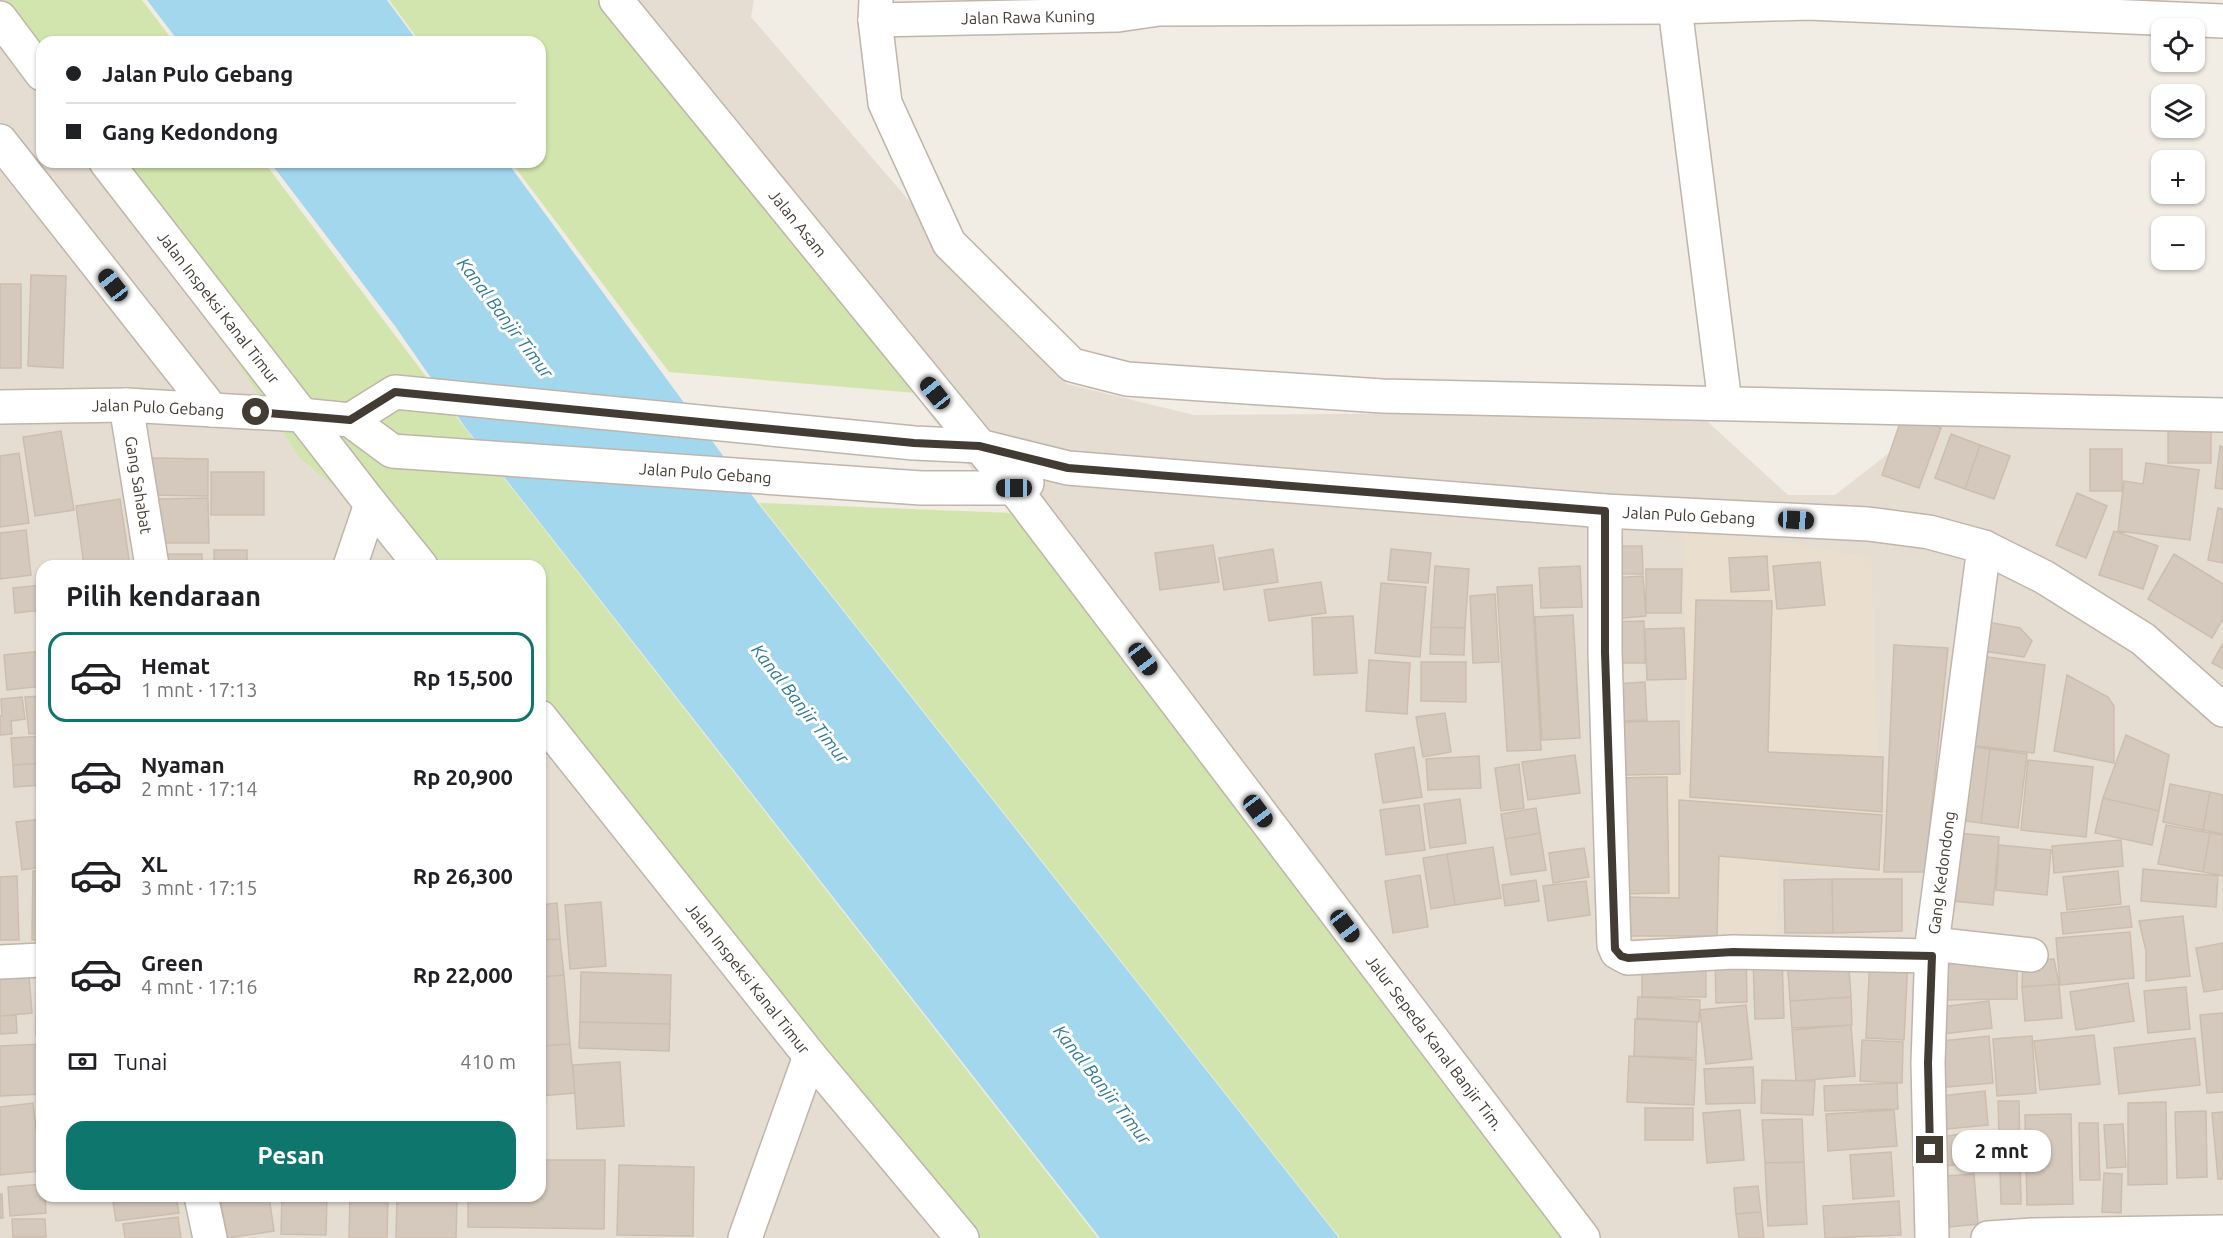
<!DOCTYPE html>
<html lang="id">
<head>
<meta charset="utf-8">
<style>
  :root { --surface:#fff; --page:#f6f6f6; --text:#202124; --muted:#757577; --line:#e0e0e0; --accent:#0f766e }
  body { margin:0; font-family:Ubuntu,sans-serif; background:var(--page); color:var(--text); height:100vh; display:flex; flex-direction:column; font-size:22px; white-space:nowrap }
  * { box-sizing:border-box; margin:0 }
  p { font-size:20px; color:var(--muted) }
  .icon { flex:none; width:33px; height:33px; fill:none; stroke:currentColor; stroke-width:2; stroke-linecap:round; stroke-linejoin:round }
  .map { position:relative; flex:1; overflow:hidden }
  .details { position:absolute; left:36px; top:560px; width:510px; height:642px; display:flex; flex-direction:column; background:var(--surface); border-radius:18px; box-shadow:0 2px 4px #0004 }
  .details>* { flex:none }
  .guide { position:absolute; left:36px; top:36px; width:510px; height:132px; border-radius:18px; box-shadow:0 2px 4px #0004; display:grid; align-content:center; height:132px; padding:0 30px; background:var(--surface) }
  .fabs { position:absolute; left:2151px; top:18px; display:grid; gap:12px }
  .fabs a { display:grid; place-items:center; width:54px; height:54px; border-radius:12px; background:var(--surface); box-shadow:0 2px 4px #0004; font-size:30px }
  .end { position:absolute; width:27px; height:27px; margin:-14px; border:8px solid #433c34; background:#fff; box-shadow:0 0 0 3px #fff }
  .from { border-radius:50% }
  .bubble { position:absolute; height:42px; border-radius:18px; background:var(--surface); box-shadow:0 2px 4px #0004; font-size:20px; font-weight:700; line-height:42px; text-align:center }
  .car { position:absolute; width:18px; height:36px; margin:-18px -9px; border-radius:8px; box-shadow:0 0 4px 2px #0007; background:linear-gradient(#222 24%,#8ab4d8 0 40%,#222 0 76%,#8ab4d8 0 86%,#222 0) }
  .guide b { display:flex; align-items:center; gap:21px; height:57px; font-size:22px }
  .guide b+b { border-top:2px solid var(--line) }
  .guide i { width:15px; height:15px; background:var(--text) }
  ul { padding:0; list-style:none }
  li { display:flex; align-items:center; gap:18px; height:90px; margin:0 12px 9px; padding:0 18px; border:3px solid transparent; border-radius:18px }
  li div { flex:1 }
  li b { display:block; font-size:22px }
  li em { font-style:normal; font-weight:700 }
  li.active { border-color:var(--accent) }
  li>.icon { width:54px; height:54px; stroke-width:1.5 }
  h2 { padding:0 30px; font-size:27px; line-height:72px }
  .pay { display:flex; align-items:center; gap:15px; height:66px; padding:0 30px; font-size:22px }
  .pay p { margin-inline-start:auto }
  .primary-button { display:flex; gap:12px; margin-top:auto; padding:12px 30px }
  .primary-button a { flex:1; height:69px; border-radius:18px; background:var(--accent); color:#fff; font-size:24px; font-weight:700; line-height:69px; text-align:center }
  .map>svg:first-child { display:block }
  .residential { fill:#e5ddd2 }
  .education { fill:#eadfce }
  .green { fill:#d2e5ae }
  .water { fill:#a2d7ed }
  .building { fill:#d5c9bd; stroke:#cdbdae; stroke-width:1.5 }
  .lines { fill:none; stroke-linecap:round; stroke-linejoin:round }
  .minor-casing { stroke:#bfb5aa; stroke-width:36 }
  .minor { stroke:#fff; stroke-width:33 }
  .route { stroke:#433c34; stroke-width:8 }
  .labels { text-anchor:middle; stroke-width:6; stroke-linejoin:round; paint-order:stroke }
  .street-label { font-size:16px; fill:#433c34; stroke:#fff }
  .water-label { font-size:18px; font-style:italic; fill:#2f7a9b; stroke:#fff }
</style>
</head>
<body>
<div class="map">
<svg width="2223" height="1238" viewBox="0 0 2223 1238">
  <rect width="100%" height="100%" fill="#f1ece4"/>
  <!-- residential -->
  <path class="residential" d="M615 0H754L751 17 1067 384 1194 415 1696 411 1788 495H1835L1934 418 2223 431V1238H1583L1013 513 969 466 700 109Z
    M0 24 42 78V162H108L421 565 42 566V1196H540V717L962 1238H0Z"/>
  <!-- education -->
  <path class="education" d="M1684 523 1871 558 1882 873 1779 866 1776 937 1617 940 1611 777 1686 773Z"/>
  <!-- green -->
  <path class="green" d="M0 0H142L174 42H42V77L0 23Z
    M389 0H616L916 393 669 372 511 162H540V42H420Z
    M106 162H264L465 428 1098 1238H962L540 715V566L421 565 382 526 300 458Z
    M759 503 1013 513 1583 1238H1340Z"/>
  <!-- water -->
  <path class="water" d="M147 0H387L418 42H179Z
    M270 162H507L757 502 1339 1238H1100L465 427 395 326Z"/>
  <!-- building -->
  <path class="building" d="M31 275 66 276 63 368 28 366Z
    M0 284H21V368H0Z
    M1903 414 1941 428 1919 488 1882 475Z
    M2168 418 2211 419V463H2168Z
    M61 431 74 510 35 516 23 437Z
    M1951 434 1980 445 1965 489 1935 478Z
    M1980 445 2010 456 1994 499 1965 489Z
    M2220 446 2223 447V489L2215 488Z
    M2090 449H2122V491H2090Z
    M19 453 29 523 0 527V456Z
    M150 458 208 459V496L149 495Z
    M2146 463 2199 470 2190 540 2118 531 2124 481 2143 484Z
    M211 472H264V515H211Z
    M2077 493 2107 506 2086 558 2056 545Z
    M208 498 209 543H158L157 499Z
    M120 499 130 566H84L76 506Z
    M2218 508 2223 509V563L2208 560Z
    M26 530 31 575 0 579V533Z
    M2114 531 2158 546 2143 589 2099 575Z
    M1213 545 1219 582 1160 590 1155 553Z
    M1609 546H1642L1643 574H1610Z
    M1273 549 1278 582 1224 590 1219 558Z
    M1391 549 1431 553 1428 583 1388 580Z
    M214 550H247V566H214Z
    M161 554H202V566H162Z
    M2174 554 2223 584V619L2212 638 2148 599Z
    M1767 556 1769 590 1731 592 1729 558Z
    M1820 562 1825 605 1777 609 1773 566Z
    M1435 566 1469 569 1465 628 1431 627Z
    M1580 566 1582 607 1541 608 1539 568Z
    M1646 569H1682L1681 613H1646Z
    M1643 576 1646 616 1612 619 1610 578Z
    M1321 582 1326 613 1269 621 1264 590Z
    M1381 583 1426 587 1420 657 1375 653Z
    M42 585V610L15 613 13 588Z
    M1532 585 1541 750 1507 751 1497 587Z
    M1495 594 1499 662 1473 663 1470 596Z
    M1696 600 1772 601 1768 752 1883 757 1882 812 1690 797Z
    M1573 615 1580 738 1542 740 1535 617Z
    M1353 616 1357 673 1314 675 1312 618Z
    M1644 621 1645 663H1607L1606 622Z
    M1982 621 2020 628 2032 641 2024 657 1976 650Z
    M1431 627 1465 628 1464 655 1430 654Z
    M1684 628 1686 679 1647 680 1645 629Z
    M2223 643V669L2212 663Z
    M1894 645 1948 648 1925 872H1884Z
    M42 651V686L7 690 4 655Z
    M1973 655 2045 665 2034 753 1961 744Z
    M1369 660 1410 663 1407 714 1366 711Z
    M1421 662H1466V702L1421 701Z
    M2067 675 2108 697 2114 706V763L2054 751Z
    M1645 682 1647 720 1618 721 1616 684Z
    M42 696V733L29 734 25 697Z
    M22 697 25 719 11 721 12 734 0 735V716H2L1 699Z
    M1445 713 1451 752 1423 757 1416 717Z
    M1679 721 1680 774 1623 775 1622 722Z
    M2126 735 2169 755 2159 811 2103 798Z
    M42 736V763L13 765 11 738Z
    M1958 745 1990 749 1981 823 1949 819Z
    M1414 747 1422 797 1383 803 1375 754Z
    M1990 749 2027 754 2018 828 1981 823Z
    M1575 755 1580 793 1528 800 1522 762Z
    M1479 756 1481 788 1428 790 1426 759Z
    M2028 760 2093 767 2086 837 2021 830Z
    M42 763V785L14 787 13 765Z
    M1519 764 1524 808 1501 811 1495 768Z
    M1667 777 1669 893 1618 894 1615 778Z
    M2170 784 2210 792 2203 830 2163 822Z
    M2210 792 2223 795V834L2203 830Z
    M2103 798 2159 811 2152 845 2095 833Z
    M1460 799 1466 843 1430 848 1424 804Z
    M1679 800 1882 815 1879 870 1719 856 1717 936H1622V897L1679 898Z
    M1419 805 1425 850 1386 855 1380 810Z
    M1536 808 1540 833 1505 839 1501 814Z
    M42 819V867L22 870 16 822Z
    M2166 825 2210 833 2203 872 2158 864Z
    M1540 833 1546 870 1511 875 1505 839Z
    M1958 833 1999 837 1993 905 1952 901Z
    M2210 833 2223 835V876L2203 872Z
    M2121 840 2123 866 2054 873 2052 846Z
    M1999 845 2051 850 2047 895 1996 890Z
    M1493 847 1501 898 1455 905 1447 854Z
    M1584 848 1589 877 1553 883 1549 853Z
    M1447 854 1455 905 1431 909 1423 858Z
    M2143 869 2218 876 2216 907 2141 901Z
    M33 871H42V940H32Z
    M2118 871 2121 904 2067 910 2063 877Z
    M1420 875 1428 927 1393 933 1385 881Z
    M17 876 19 940H0V877Z
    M1832 879H1902V931L1833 933Z
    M1832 879 1833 933H1785L1784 880Z
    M1536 880 1539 901 1505 906 1502 885Z
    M1586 881 1590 915 1548 921 1543 886Z
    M601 902 606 966 570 969 565 905Z
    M557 903 560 939 540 940V905Z
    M2129 906 2132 927 2063 934 2061 913Z
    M2183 916 2190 976 2146 981V951L2139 921Z
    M2130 932 2134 978 2060 985 2056 938Z
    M560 939 564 975 540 977V940Z
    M2223 943V989L2204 992 2196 948Z
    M2017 954V999L1936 1000 1935 955Z
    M1746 955 1747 1002 1716 1003 1715 956Z
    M1848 955 1851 997 1790 1001 1787 957Z
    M1870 957 1908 959 1904 1040 1866 1038Z
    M1642 958H1706V997H1642Z
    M1782 958 1784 1018 1755 1019 1753 959Z
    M2054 959 2059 984 2022 987 2023 961Z
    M28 964 32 1013 0 1016V967Z
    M37 968H42V1035H36Z
    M581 972 671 975 670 1024 580 1022Z
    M564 975 570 1044 540 1046V977Z
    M2128 983 2134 1021 2076 1030 2070 992Z
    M2059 984 2062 1018 2025 1021 2022 987Z
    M2186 987 2190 1029 2148 1033 2144 991Z
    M1638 997 1700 1000 1699 1022 1637 1018Z
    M1851 997 1852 1025 1792 1028 1790 1001Z
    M1989 1001 1992 1028 1943 1034 1940 1007Z
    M1746 1005 1752 1059 1706 1064 1700 1010Z
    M2223 1013V1092L2207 1093 2200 1015Z
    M16 1015 17 1033 0 1034V1016Z
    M1635 1019 1697 1022 1696 1058 1634 1056Z
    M580 1022 670 1024 669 1051 579 1048Z
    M1851 1025 1855 1076 1796 1081 1792 1030Z
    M2094 1035 2100 1084 2040 1090 2034 1041Z
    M1989 1036 1993 1083 1936 1088 1932 1042Z
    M2032 1036 2036 1093 1997 1096 1993 1039Z
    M2195 1038 2200 1085 2119 1094 2114 1048Z
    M1862 1040 1903 1042 1902 1083 1860 1081Z
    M42 1044V1094L0 1096V1046Z
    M570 1044 575 1093 540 1096V1046Z
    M1629 1056 1696 1060 1694 1105 1627 1102Z
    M620 1062 624 1126 577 1129 573 1065Z
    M1753 1067 1755 1103 1706 1104 1704 1069Z
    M1762 1080 1815 1081 1813 1115 1761 1113Z
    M1897 1083 1898 1109 1825 1111 1824 1086Z
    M1985 1091 1988 1125 1936 1130 1932 1097Z
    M1998 1101H2019L2021 1204H2001Z
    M2166 1102 2167 1184 2128 1185V1103Z
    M33 1103 41 1171 0 1175V1107Z
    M1645 1108H1693V1140H1645Z
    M1740 1110 1744 1160 1707 1163 1703 1113Z
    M1894 1110 1897 1146 1828 1151 1826 1114Z
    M2206 1111 2207 1177 2177 1178 2175 1112Z
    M2223 1112V1179H2218L2212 1113Z
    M2071 1114 2073 1204 2027 1205 2025 1115Z
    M1802 1119 1804 1162 1765 1163 1762 1120Z
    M2079 1123H2098L2100 1180H2080Z
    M2123 1124 2126 1167 2107 1168 2104 1125Z
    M1982 1131 1986 1161 1938 1167 1934 1138Z
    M1891 1152 1894 1196 1853 1199 1850 1155Z
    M540 1160H605L604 1229 468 1227V1196H540Z
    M1804 1162 1807 1224 1768 1226 1765 1163Z
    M619 1165 694 1167 693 1236 617 1235Z
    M2104 1173 2122 1174 2121 1213 2102 1212Z
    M1974 1174 1978 1224 1950 1227 1946 1176Z
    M42 1184V1196H45L46 1213 10 1216 8 1187Z
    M1758 1186 1761 1212 1736 1214 1734 1188Z
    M0 1194H2L3 1218H0Z
    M112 1196H156L113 1202Z
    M156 1196H176L179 1213 116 1221 113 1202Z
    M220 1196H269L274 1231 227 1238Z
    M282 1196H327L326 1235 281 1234Z
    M350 1196H388L387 1238H349Z
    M397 1196H457L456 1238H396Z
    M1899 1201 1901 1235 1825 1238 1823 1206Z
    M1761 1212 1764 1238H1739L1736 1214Z
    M178 1217 181 1238H125L123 1224Z
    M12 1219H45L46 1237H13Z"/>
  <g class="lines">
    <!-- minor casing -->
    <g class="minor-casing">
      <g id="minor">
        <path id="s1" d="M616 0 1014 488 1583 1238"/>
        <path d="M876 0 875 20 885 103 949 243 1072 365 1127 379 1382 396 2223 415"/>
        <path d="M1674 0 1725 403"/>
        <path d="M0 18 42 74"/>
        <path id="s2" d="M875 20 1118 15 1159 9 1675 7 1808 3 2223 21"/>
        <path d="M0 141 212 410"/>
        <path id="s3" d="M106 162 371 504 421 566"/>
        <path id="s4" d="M126 405 152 566"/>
        <path id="s5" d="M0 407 126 405 301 415 350 420 392 451 921 488H1014L1027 483"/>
        <path id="s6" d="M350 420 395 392 914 443 979 446 1068 468 1605 511 1868 524 1929 532 1984 547 2044 577 2143 639 2223 710"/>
        <path d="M1605 511V652L1614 945 1617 952 1628 958 1733 952 1932 956"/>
        <path d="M350 566 371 504"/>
        <path id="s7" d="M540 717 810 1056 962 1238"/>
        <path d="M1932 944 2031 955"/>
        <path d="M0 962 42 960"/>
        <path d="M201 1196 210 1238"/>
        <path d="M745 1238 810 1056"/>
        <path id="s8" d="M1932 1238 1928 1063 1932 944 1984 547"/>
        <path d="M1988 1238 2033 1235 2223 1232"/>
      </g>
    </g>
    <!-- minor -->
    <use href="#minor" class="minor"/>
  </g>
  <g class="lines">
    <!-- route -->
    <path class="route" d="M256 412 350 420 395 392 914 443 979 446 1068 468 1605 511V652L1615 949 1621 956 1628 958 1733 952 1932 956 1928 1063 1930 1150"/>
  </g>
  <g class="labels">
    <!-- street labels -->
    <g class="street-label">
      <text dy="6" stroke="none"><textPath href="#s2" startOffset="153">Jalan Rawa Kuning</textPath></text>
      <text dy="6" stroke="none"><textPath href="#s1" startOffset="288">Jalan Asam</textPath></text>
      <text dy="6" stroke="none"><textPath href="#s3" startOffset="184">Jalan Inspeksi Kanal Timur</textPath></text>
      <text dy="6" stroke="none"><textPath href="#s5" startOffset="158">Jalan Pulo Gebang</textPath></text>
      <text dy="6" stroke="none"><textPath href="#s5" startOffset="717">Jalan Pulo Gebang</textPath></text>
      <text dy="6" stroke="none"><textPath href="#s4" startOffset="81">Gang Sahabat</textPath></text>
      <text dy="6" stroke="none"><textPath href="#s6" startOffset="1354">Jalan Pulo Gebang</textPath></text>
      <text dy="6" stroke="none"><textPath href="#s8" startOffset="366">Gang Kedondong</textPath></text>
      <text dy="6" stroke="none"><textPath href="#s7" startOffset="334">Jalan Inspeksi Kanal Timur</textPath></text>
      <text dy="6" stroke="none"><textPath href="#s1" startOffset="1326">Jalur Sepeda Kanal Banjir Tim.</textPath></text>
    </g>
    <!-- water labels -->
    <g class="water-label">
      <text transform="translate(505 318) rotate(53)" y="6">Kanal Banjir Timur</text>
      <text transform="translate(800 704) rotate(52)" y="6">Kanal Banjir Timur</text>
      <text transform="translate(1102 1085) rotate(52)" y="6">Kanal Banjir Timur</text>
    </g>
  </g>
</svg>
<div class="fabs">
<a><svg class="icon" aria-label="locate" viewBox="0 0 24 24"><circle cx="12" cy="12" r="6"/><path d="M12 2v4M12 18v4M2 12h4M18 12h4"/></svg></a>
<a><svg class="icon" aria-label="layers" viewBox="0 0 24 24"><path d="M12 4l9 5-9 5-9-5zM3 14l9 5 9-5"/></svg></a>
<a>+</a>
<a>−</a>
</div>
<i class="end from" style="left:256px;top:412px"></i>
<i class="end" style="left:1930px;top:1150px"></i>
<div class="bubble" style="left:1952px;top:1130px;width:99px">2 mnt</div>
<i class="car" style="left:113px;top:285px;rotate:322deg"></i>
<i class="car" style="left:935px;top:393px;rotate:321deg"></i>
<i class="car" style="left:1014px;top:488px;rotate:270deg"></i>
<i class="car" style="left:1796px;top:520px;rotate:93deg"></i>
<i class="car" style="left:1143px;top:659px;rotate:143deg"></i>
<i class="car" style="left:1258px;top:811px;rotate:143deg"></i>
<i class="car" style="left:1345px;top:926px;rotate:143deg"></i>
<div class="guide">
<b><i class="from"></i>Jalan Pulo Gebang</b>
<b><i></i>Gang Kedondong</b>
</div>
<section class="details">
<h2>Pilih kendaraan</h2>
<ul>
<li class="active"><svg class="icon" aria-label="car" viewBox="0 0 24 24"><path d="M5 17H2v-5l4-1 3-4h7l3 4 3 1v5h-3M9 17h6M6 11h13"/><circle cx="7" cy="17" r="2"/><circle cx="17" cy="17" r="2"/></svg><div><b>Hemat</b><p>1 mnt · 17:13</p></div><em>Rp 15,500</em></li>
<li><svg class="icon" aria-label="car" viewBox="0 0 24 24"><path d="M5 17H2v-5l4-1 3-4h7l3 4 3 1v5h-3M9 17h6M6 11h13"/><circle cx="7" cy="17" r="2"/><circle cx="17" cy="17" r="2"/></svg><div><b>Nyaman</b><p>2 mnt · 17:14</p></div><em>Rp 20,900</em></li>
<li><svg class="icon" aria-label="car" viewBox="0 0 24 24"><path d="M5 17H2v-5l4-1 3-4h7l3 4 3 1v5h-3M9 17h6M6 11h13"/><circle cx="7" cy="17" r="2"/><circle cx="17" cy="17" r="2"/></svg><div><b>XL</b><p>3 mnt · 17:15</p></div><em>Rp 26,300</em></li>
<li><svg class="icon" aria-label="car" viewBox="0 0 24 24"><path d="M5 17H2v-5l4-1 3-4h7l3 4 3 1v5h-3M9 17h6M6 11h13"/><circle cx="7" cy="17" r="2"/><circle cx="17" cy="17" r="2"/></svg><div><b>Green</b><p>4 mnt · 17:16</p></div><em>Rp 22,000</em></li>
</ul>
<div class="pay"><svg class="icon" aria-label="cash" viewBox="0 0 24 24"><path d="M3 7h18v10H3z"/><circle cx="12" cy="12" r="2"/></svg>Tunai<p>410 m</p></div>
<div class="primary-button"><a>Pesan</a></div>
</section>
</div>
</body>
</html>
